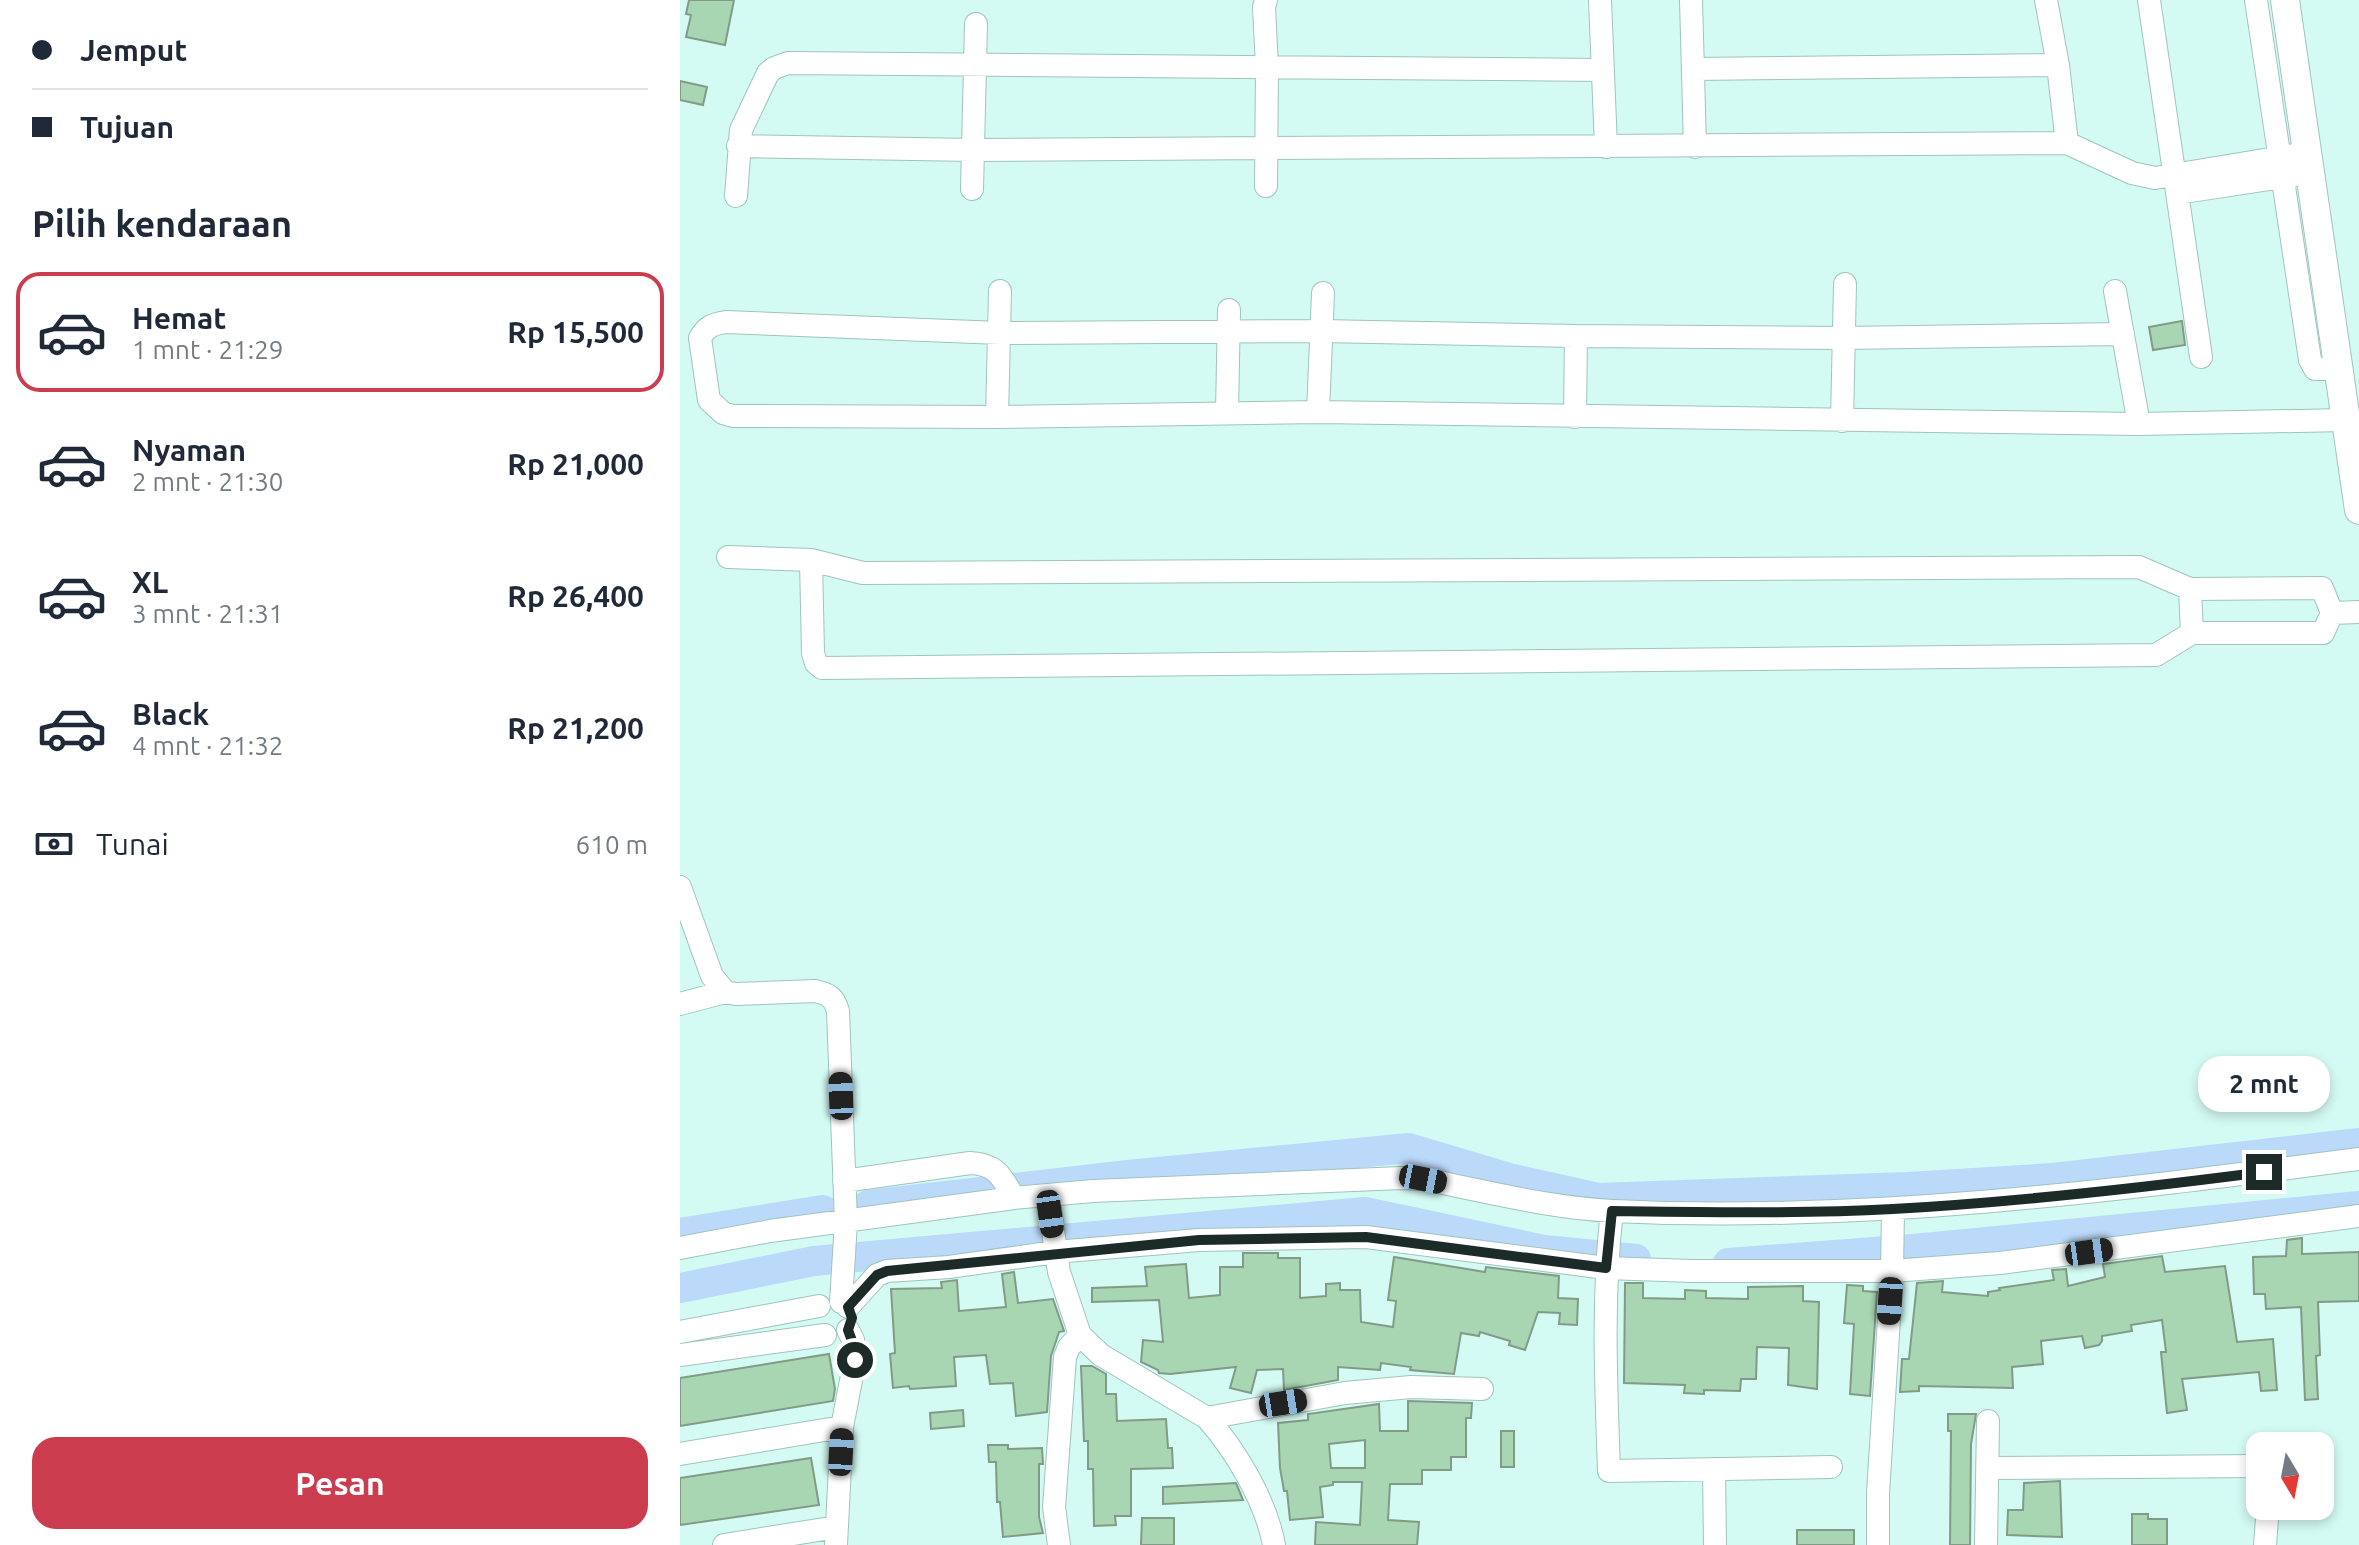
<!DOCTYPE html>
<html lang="id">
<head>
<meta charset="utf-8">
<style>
  :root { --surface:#fff; --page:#f6f6f7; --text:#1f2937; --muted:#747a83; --line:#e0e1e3; --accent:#cc3c4f }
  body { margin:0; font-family:Ubuntu,sans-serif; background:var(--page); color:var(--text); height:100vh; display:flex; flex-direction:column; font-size:30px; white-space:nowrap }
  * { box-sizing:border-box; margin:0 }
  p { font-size:26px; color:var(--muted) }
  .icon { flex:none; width:44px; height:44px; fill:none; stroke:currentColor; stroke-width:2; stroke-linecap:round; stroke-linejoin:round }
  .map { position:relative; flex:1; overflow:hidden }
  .sheet { display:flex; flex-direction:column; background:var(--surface); width:680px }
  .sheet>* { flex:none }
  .banner { display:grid; align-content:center; height:176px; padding:0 32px; background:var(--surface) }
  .needle { width:52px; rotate:170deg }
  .buttons { position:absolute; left:1566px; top:1432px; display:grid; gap:16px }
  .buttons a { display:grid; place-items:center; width:88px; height:88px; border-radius:16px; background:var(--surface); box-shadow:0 4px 12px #0003; font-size:40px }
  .end { position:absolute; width:36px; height:36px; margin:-18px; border:10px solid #1c2b28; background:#fff; box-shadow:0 0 0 4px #fff }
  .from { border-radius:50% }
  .bubble { position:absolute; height:56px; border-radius:24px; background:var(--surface); box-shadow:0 4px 12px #0003; font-size:26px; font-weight:700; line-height:56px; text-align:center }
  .car { position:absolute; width:24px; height:48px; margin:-24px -12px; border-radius:10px; box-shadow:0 0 6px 2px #0007; background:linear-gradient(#222 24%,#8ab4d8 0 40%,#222 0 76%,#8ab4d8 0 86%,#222 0) }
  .banner b { display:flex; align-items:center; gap:28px; height:76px; font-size:30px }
  .banner b+b { border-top:2px solid var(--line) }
  .banner i { width:20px; height:20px; background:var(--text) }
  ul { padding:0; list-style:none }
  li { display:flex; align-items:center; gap:24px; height:120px; margin:0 16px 12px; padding:0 16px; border:4px solid transparent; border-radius:24px }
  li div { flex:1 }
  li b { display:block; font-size:30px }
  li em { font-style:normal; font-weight:700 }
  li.active { border-color:var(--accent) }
  li>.icon { width:72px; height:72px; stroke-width:1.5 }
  h2 { padding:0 32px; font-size:36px; line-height:96px }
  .pay { display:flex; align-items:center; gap:20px; height:88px; padding:0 32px; font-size:30px }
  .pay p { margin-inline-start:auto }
  .button { display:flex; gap:16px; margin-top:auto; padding:16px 32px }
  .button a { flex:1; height:92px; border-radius:24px; background:var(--accent); color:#fff; font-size:32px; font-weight:700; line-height:92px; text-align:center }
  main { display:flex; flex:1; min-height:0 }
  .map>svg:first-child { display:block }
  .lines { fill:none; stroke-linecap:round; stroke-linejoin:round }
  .river { stroke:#bbd9f9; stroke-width:30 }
  .building { fill:#a9d6b2; stroke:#829b86; stroke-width:2; fill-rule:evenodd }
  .minor-casing { stroke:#9fc4be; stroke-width:24 }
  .major-casing { stroke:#9fc4be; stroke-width:30 }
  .minor { stroke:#fff; stroke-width:22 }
  .major { stroke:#fff; stroke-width:28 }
  .route { stroke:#1c2b28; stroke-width:10 }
</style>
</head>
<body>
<main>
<section class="sheet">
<div class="banner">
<b><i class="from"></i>Jemput</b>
<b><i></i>Tujuan</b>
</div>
<h2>Pilih kendaraan</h2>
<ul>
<li class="active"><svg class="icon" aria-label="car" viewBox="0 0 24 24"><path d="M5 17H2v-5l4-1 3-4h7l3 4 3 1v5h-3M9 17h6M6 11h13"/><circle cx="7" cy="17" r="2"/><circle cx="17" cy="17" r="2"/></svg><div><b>Hemat</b><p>1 mnt · 21:29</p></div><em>Rp 15,500</em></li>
<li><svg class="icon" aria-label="car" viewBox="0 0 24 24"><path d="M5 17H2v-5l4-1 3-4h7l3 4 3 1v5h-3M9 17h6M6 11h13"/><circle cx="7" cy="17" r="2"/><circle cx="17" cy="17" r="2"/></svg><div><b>Nyaman</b><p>2 mnt · 21:30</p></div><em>Rp 21,000</em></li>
<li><svg class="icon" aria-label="car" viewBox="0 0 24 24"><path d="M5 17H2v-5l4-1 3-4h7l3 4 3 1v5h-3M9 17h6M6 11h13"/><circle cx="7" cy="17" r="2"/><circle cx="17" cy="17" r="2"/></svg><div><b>XL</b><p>3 mnt · 21:31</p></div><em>Rp 26,400</em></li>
<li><svg class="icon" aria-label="car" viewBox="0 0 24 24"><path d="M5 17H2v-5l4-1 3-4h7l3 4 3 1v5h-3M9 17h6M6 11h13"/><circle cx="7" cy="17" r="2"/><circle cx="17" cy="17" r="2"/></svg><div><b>Black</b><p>4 mnt · 21:32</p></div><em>Rp 21,200</em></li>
</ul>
<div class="pay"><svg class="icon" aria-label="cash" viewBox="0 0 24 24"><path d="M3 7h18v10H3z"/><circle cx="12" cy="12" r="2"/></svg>Tunai<p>610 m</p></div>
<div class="button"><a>Pesan</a></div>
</section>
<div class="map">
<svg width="1679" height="1545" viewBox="0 0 1679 1545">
  <rect width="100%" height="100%" fill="#d4faf4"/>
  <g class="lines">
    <!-- river -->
    <path class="river" d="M188 1205 448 1175 729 1148 833 1179 918 1198 1228 1187 1373 1178 1679 1143
      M0 1233 143 1210
      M1048 1263 1233 1249 1679 1206
      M0 1288 134 1261 685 1212 864 1250 956 1259"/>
  </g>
  <!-- building -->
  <path class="building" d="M9 0H54L45 45 6 37 11 15 6 14Z
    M0 81 27 87 23 105 0 100Z
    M1502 321 1505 345 1473 350 1469 327Z
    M1622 1238V1254L1679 1252V1301L1638 1302 1640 1355 1636 1356 1638 1399 1625 1400 1621 1307 1586 1309 1585 1294H1574L1573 1257 1606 1256 1607 1240Z
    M563 1253H598V1258H620V1298L646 1296V1284L660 1283V1290H680L681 1322 713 1327 716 1301 708 1300 714 1257 805 1272 806 1267 879 1276 878 1298 898 1299 897 1325 879 1324 880 1313 858 1312 845 1350 829 1345 830 1341 800 1332 799 1336 781 1333 774 1374 730 1370 731 1367 701 1363 700 1370 658 1367V1380L604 1390 603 1369 577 1370 571 1393 550 1388 556 1367 490 1374 479 1373 478 1370 461 1362 463 1340 483 1342 479 1300 412 1302V1288L467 1286 465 1267 506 1264 509 1298 540 1295V1267H563Z
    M1482 1256 1485 1272 1545 1266 1557 1342 1593 1339 1597 1390 1581 1391 1579 1372 1502 1379 1507 1410 1487 1413 1481 1352H1486L1482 1320 1451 1325 1452 1331 1422 1336V1341L1419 1345 1405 1348 1402 1336 1361 1341 1363 1364 1332 1367 1333 1388 1239 1386V1391L1220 1392 1222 1359H1229L1237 1283 1263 1281 1262 1292 1308 1296V1292L1320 1290 1319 1288 1374 1280 1372 1270 1386 1269 1388 1286 1425 1277 1423 1264Z
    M334 1272 338 1303 373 1299 384 1331 379 1332 371 1356 367 1412 336 1416 333 1383 310 1384 306 1355 274 1357 276 1386 230 1389 229 1386 213 1388 210 1354 215 1353 211 1289 262 1288 261 1282 277 1280 279 1311 326 1307 322 1274Z
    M945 1283H963V1298L1005 1299V1290L1026 1291V1298L1068 1299V1287L1123 1286V1301L1139 1302 1137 1389 1108 1385 1109 1348 1077 1347 1076 1379H1061L1060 1391 1024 1390V1394L1004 1393 1005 1385 944 1383Z
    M1167 1285 1183 1286V1291L1197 1292 1190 1396 1170 1394 1174 1324 1164 1323Z
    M149 1354 155 1389 153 1401 0 1426V1378Z
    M401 1366H412L426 1374V1394H436L437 1421 486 1419 488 1448H492L493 1468 451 1469V1516H435L436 1525 414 1526 413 1469H408V1441H404Z
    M728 1401 792 1403 791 1418H786V1457H771V1470H742V1484H710L708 1520 739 1522 737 1545H635L636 1522 680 1525 682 1482H653V1485L640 1487 643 1517 610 1520 607 1491H604L600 1468 598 1423 628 1420V1414L699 1404 700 1431H728ZM685 1440V1468H651L649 1444Z
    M283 1410 284 1426 251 1429 250 1413Z
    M1268 1414H1296L1291 1444 1290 1545H1270L1271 1431H1268Z
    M821 1431H834V1467H821Z
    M308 1445H328V1449L362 1448 363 1464H359V1517L363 1533 323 1537 320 1502H317L316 1462H309Z
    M131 1458 139 1505 0 1525V1478Z
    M1380 1481 1382 1537 1327 1535 1328 1510H1343L1344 1483Z
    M556 1483 563 1500 483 1504V1487Z
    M1452 1514H1468V1519H1487V1545H1452Z
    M462 1518H494V1545H461Z
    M1117 1530H1174V1545H1117Z"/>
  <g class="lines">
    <!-- minor casing -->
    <g class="minor-casing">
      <path id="minor" d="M920 0 926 147
        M1011 0 1015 147
        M1366 0 1378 65 1387 143
        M1469 0 1521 357
        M1576 0 1630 360 1635 369H1657
        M1014 69 1378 65
        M58 146 294 150 1387 143 1452 173 1475 178 1627 153
        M586 186 587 67 584 7 586 0
        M292 189 296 24
        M1497 193 1616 175
        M56 196 61 130 88 73 94 68 108 63 923 70
        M1435 291 1459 424
        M1443 334 1163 338 896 336 641 331 320 333 46 322C33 324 27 326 20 338L29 400 43 413 53 416 317 417 638 412 1459 424 1665 420
        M638 412 643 293
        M547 413 549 310
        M317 417 320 291
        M895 417 896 336
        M1162 421 1165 284
        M48 557 131 560 183 573 1459 567 1510 589 1642 588 1652 613 1643 633H1512L1476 655 142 668 136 663 133 653 131 560
        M1510 589 1512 633
        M1652 613 1679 612
        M0 887 32 976 45 992 56 994 135 991C149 994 154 997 158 1011L166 1222 161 1302
        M0 1004 45 992
        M164 1181 290 1163C317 1164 322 1177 334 1198
        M368 1196 379 1272 400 1335 421 1355 527 1418C556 1451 586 1501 594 1545
        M932 1211C922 1298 926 1383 929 1471L1151 1467
        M0 1248 90 1231 334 1198 413 1191 721 1178 743 1179C805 1191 869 1208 933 1211 1182 1223 1433 1191 1679 1159
        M168 1307 197 1275 207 1271 269 1267 375 1252 519 1240 686 1237 926 1268 1012 1271H1212L1320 1263 1679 1216
        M0 1332 139 1306
        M0 1355 145 1335
        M527 1418 665 1393 731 1387 802 1389
        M0 1454 162 1427
        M1308 1468 1580 1466
        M1034 1469 1035 1545
        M44 1545 157 1527
        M156 1545 162 1427 175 1360 173 1340 168 1330
        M379 1545 374 1507 385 1357 389 1347 400 1335
        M1198 1545V1493L1212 1271 1213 1209
        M1306 1545 1308 1421
        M1585 1545 1588 1506"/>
    </g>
    <!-- major casing -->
    <g class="major-casing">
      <path id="major" d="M1605 0 1679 510"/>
    </g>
    <!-- minor -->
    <use href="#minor" class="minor"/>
    <!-- major -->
    <use href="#major" class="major"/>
  </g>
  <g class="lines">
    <!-- route -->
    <path class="route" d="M175 1360V1349L168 1330 172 1318 168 1307 197 1275 207 1271 519 1240 686 1237 926 1268 932 1211C1026 1212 1120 1214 1213 1209 1337 1202 1461 1188 1584 1172"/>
  </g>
</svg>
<div class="buttons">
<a><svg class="needle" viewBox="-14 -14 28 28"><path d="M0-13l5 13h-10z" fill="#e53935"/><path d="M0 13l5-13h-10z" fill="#747a83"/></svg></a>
</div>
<i class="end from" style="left:175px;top:1360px"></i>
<i class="end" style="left:1584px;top:1172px"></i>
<div class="bubble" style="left:1518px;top:1056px;width:132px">2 mnt</div>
<i class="car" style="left:161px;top:1096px;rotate:358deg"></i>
<i class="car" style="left:743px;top:1179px;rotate:101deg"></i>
<i class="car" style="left:370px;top:1214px;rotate:172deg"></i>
<i class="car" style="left:1409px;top:1252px;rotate:82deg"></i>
<i class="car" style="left:1210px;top:1301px;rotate:184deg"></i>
<i class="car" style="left:603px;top:1403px;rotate:81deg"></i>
<i class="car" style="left:161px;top:1452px;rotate:3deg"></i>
</div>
</main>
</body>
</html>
